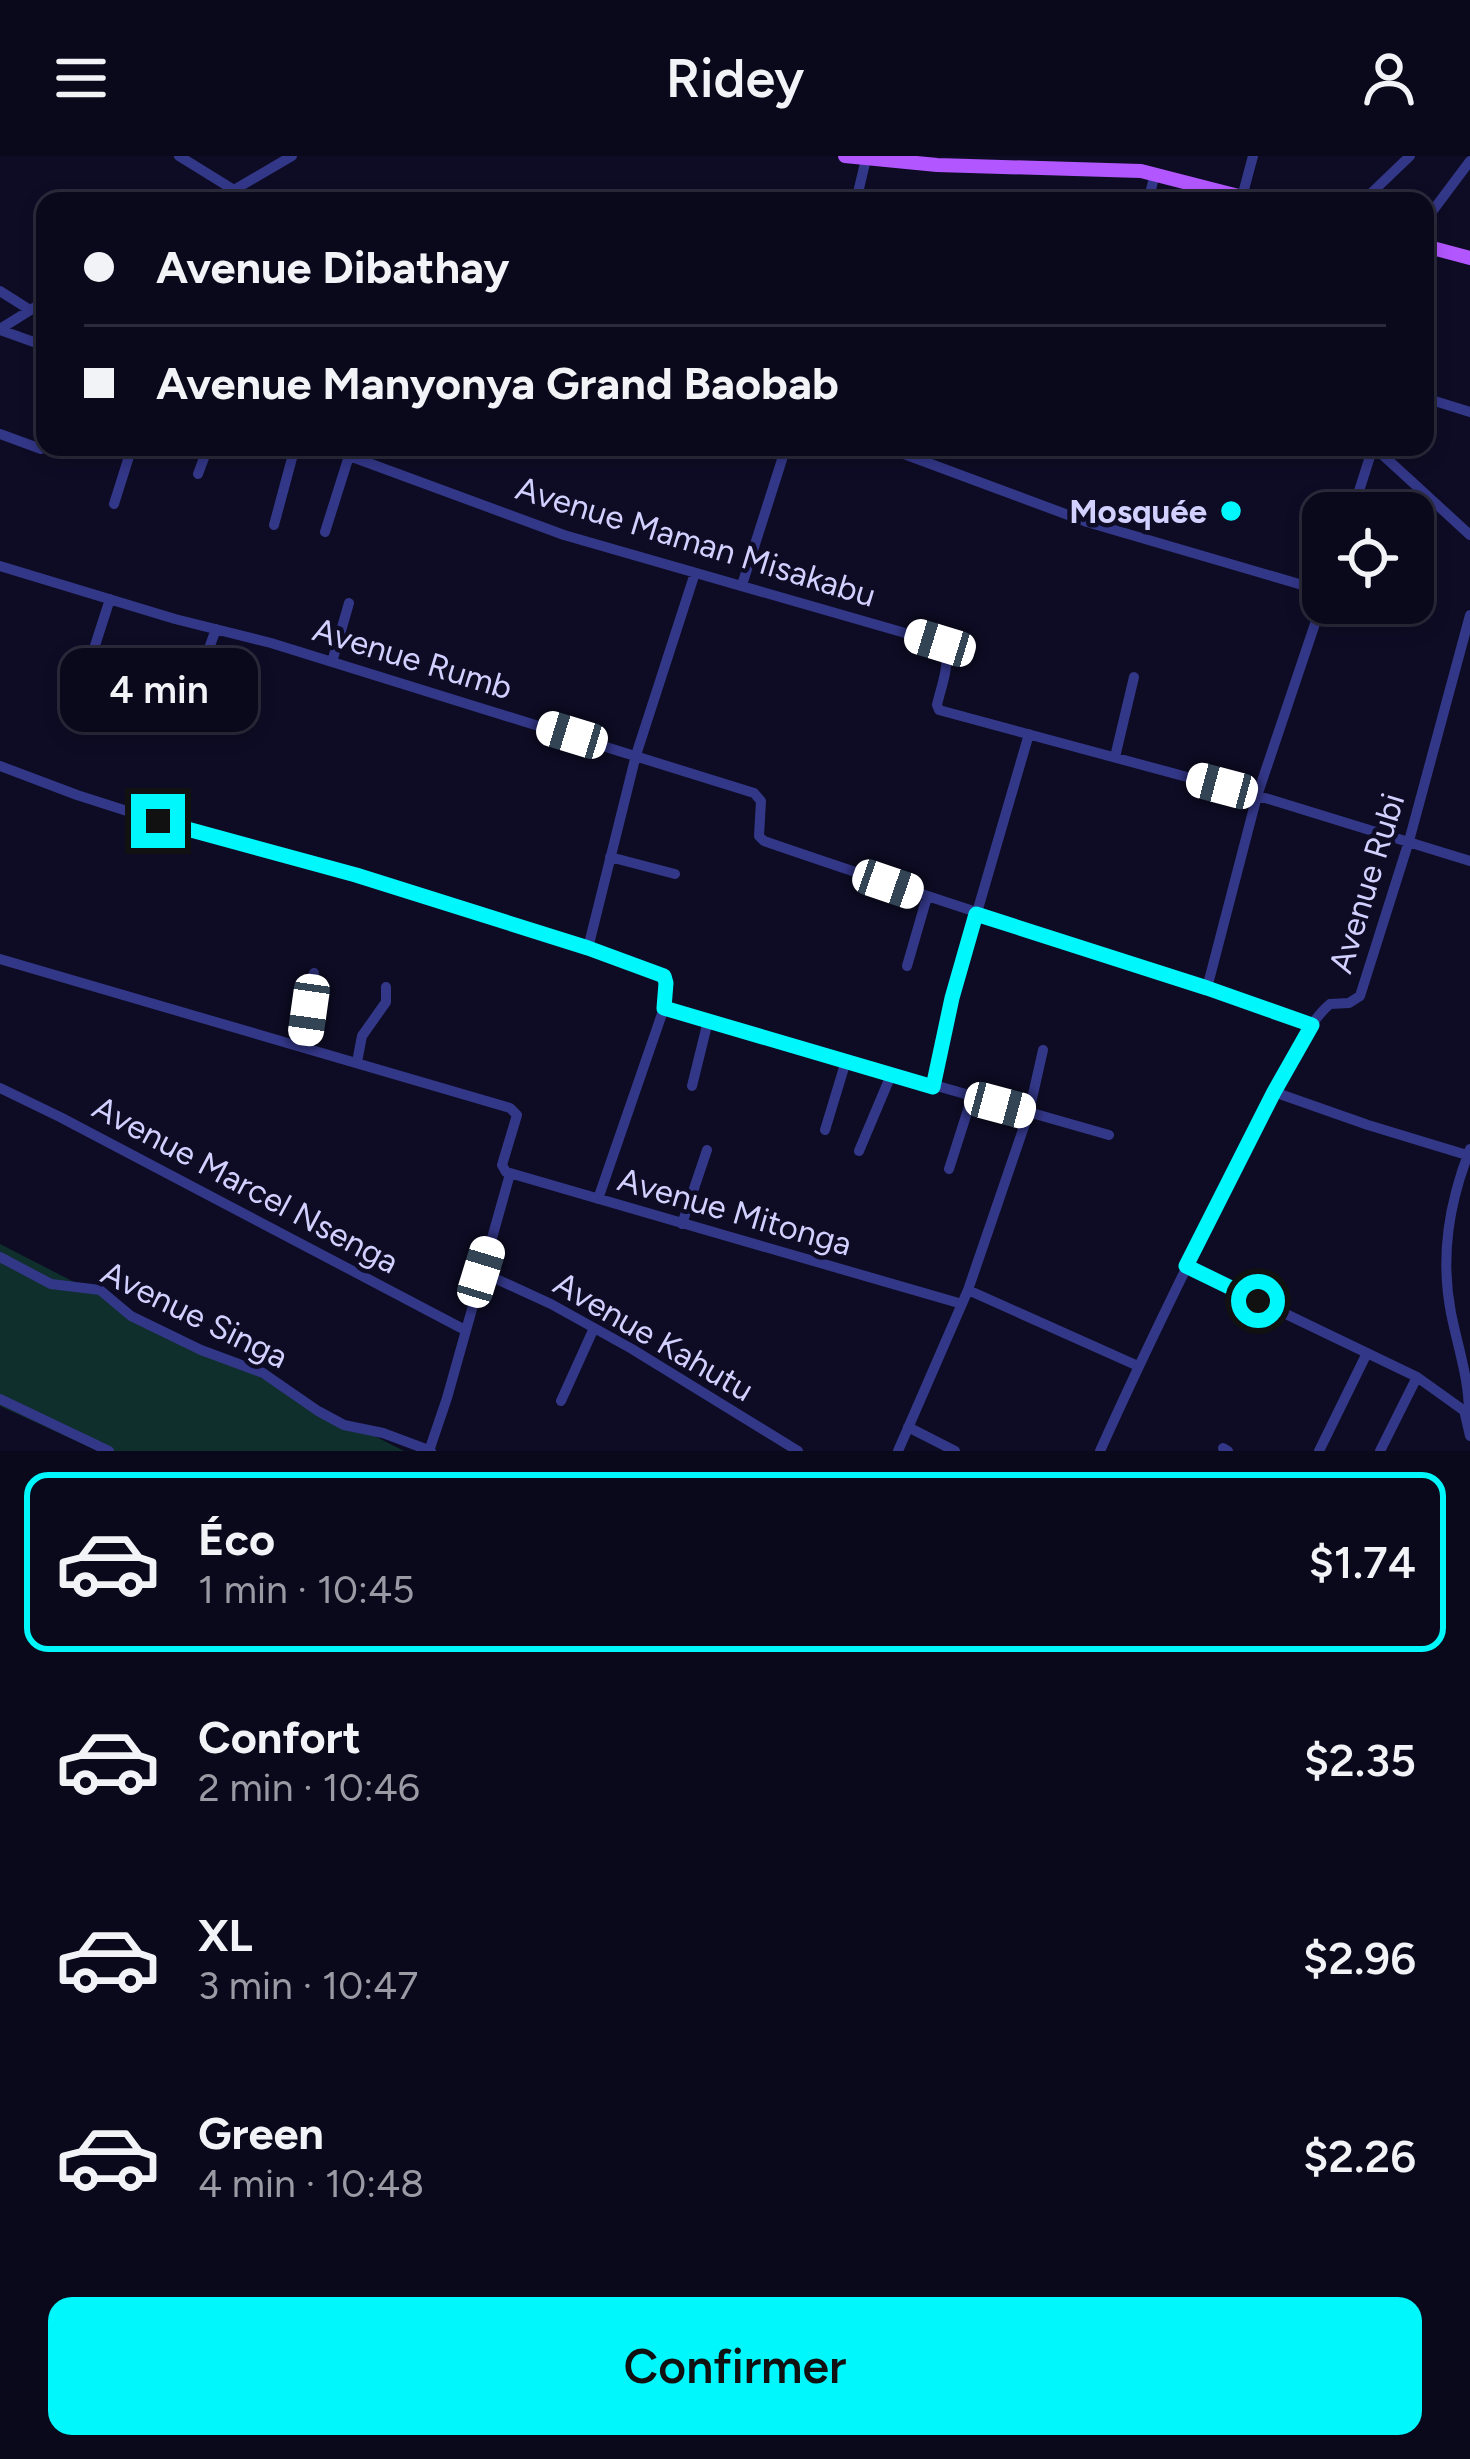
<!DOCTYPE html>
<html lang="fr">
<head>
<meta charset="utf-8">
<style>
  :root { --surface:#0a091c; --page:#181729; --text:#f1f3f6; --muted:#999aa3; --line:#2a2a3b; --accent:#00f7fb }
  body { margin:0; font-family:Figtree,sans-serif; background:var(--page); color:var(--text); height:100vh; display:flex; flex-direction:column; font-size:45px; white-space:nowrap }
  * { box-sizing:border-box; margin:0 }
  p { font-size:39px; color:var(--muted) }
  .icon { flex:none; width:66px; height:66px; fill:none; stroke:currentColor; stroke-width:2; stroke-linecap:round; stroke-linejoin:round }
  .map { position:relative; height:1295px; overflow:hidden }
  .side { display:flex; flex-direction:column; background:var(--surface); flex:1 }
  .side>* { flex:none }
  .top-card { position:absolute; left:36px; top:36px; width:1398px; height:264px; border-radius:24px; box-shadow:0 6px 18px #0003,0 0 0 3px var(--line); display:grid; align-content:center; height:264px; padding:0 48px; background:var(--surface) }
  .tools { position:absolute; left:1302px; top:336px; display:grid; gap:24px }
  .tools a { display:grid; place-items:center; width:132px; height:132px; border-radius:24px; background:var(--surface); box-shadow:0 6px 18px #0003,0 0 0 3px var(--line); font-size:60px }
  .end { position:absolute; width:54px; height:54px; margin:-27px; border:15px solid #00f7fb; background:#111; box-shadow:0 0 0 6px #111 }
  .from { border-radius:50% }
  .bubble { position:absolute; height:84px; border-radius:24px; background:var(--surface); box-shadow:0 6px 18px #0003,0 0 0 3px var(--line); font-size:39px; font-weight:600; line-height:84px; text-align:center }
  .car { position:absolute; width:36px; height:72px; margin:-36px -18px; border-radius:15px; box-shadow:0 0 9px 3px #0007; background:linear-gradient(#fff 24%,#345 0 40%,#fff 0 76%,#345 0 86%,#fff 0) }
  .top-card b { display:flex; align-items:center; gap:42px; height:114px; font-size:45px }
  .top-card b+b { border-top:3px solid var(--line) }
  .top-card i { width:30px; height:30px; background:var(--text) }
  ul { padding:21px 0 0; list-style:none }
  li { display:flex; align-items:center; gap:36px; height:180px; margin:0 24px 18px; padding:0 24px; border:6px solid transparent; border-radius:24px }
  li div { flex:1 }
  li b { display:block; font-size:45px }
  li em { font-style:normal; font-weight:600 }
  li.active { border-color:var(--accent) }
  li>.icon { width:108px; height:108px; stroke-width:1.5 }
  .action { display:flex; gap:24px; margin-top:auto; padding:24px 48px }
  .action a { flex:1; height:138px; border-radius:24px; background:var(--accent); color:#111; font-size:48px; font-weight:600; line-height:138px; text-align:center }
  header { display:flex; justify-content:space-between; align-items:center; height:156px; padding:0 48px; background:var(--surface); font-size:54px; font-weight:600 }
  .map>svg:first-child { display:block }
  .green { fill:#0f2f2c }
  .lines { fill:none; stroke-linecap:round; stroke-linejoin:round }
  .minor { stroke:#333788; stroke-width:10 }
  .major { stroke:#b257ff; stroke-width:14 }
  .route { stroke:#00f7fb; stroke-width:15 }
  .poi-dot { fill:#00f7fb; stroke:#0e0c25; stroke-width:4.5 }
  .labels { text-anchor:middle; stroke-width:9; stroke-linejoin:round; paint-order:stroke }
  .poi-label { font-size:33px; font-weight:bold; fill:#d2d0ff; stroke:#0e0c25; text-anchor:end }
  .street-label { font-size:33px; fill:#d2d0ff; stroke:#0e0c25 }
</style>
</head>
<body>
<header><svg class="icon" aria-label="menu" viewBox="0 0 24 24"><path d="M4 6h16M4 12h16M4 18h16"/></svg>Ridey<svg class="icon" aria-label="person" viewBox="0 0 24 24"><circle cx="12" cy="8" r="4"/><path d="M4 21q1-7 8-7t8 7"/></svg></header>
<div class="map">
<svg width="1470" height="1295" viewBox="0 0 1470 1295">
  <rect width="100%" height="100%" fill="#0e0c25"/>
  <!-- green -->
  <path class="green" d="M0 1088 404 1295H98L0 1250Z"/>
  <g class="lines">
    <!-- minor -->
    <path class="minor" d="M179 0 234 34 260 45
      M1242 41 1253 0
      M215 45 292 0
      M575 45 605 39 634 45
      M856 45 866 3
      M1148 45 1155 18
      M1363 45 1410 0
      M1425 65 1470 5
      M0 135 30 154
      M0 173 45 145
      M0 174 45 190
      M1425 242 1470 256
      M0 278 41 293
      M325 291 564 379 940 487C954 503 941 529 937 549L939 554 1272 644 1470 705
      M885 291 1087 366 1323 435
      M1374 291 1470 379
      M198 318 208 291
      M114 348 132 291
      M1352 357 1373 291
      M274 369 295 291
      M325 376 349 300
      M0 410 175 463 271 487 754 637 761 645 759 680 764 685C946 748 1130 804 1312 869
      M742 429 786 291
      M91 502 110 443
      M332 506 349 447
      M199 520 216 473
      M1115 601 1134 521
      M0 610 77 639 199 678 355 719 588 792 659 817 666 827 664 852 598 1043
      M610 701 675 718
      M588 792 636 599 695 417
      M0 803 510 952 517 959 502 1009 506 1016 962 1148
      M907 810 927 741
      M1207 832 1257 640 1323 444
      M664 852 1109 979
      M304 891 314 817
      M357 906 362 880 386 846V831
      M692 930 708 865
      M933 931 952 842 1029 578
      M0 932 60 961 465 1174
      M1274 936 1368 969 1470 1000
      M825 974 846 905
      M859 995 891 919
      M949 1013 972 941
      M682 1068 707 994
      M0 1101 51 1128 100 1134 131 1160 201 1194 263 1217 318 1255 344 1269 383 1277 431 1295
      M1186 1110 1417 1221 1470 1259
      M481 1116 551 1148 632 1193 798 1295
      M968 1134 1138 1210
      M0 1243 109 1295
      M561 1245 594 1172
      M1464 1254 1470 1280
      M1469 1258C1469 1222 1458 1192 1451 1157 1440 1100 1449 1047 1470 993
      M908 1271 955 1295
      M1223 1292 1228 1295
      M429 1295 447 1242 510 1018
      M898 1295 968 1134 1029 956 1043 894
      M1100 1295C1147 1190 1198 1087 1250 984 1267 949 1301 872 1330 848L1349 847 1360 840 1409 685 1470 459
      M1319 1295 1367 1197
      M1380 1295 1417 1221"/>
    <!-- major -->
    <path class="major" d="M845 0 937 9 1141 15 1258 45
      M1425 90 1470 102"/>
  </g>
  <g class="lines">
    <!-- route -->
    <path class="route" d="M158 665 356 719 588 792 664 820 666 827 664 852 933 931 952 842 976 758 1207 832 1312 869 1274 936 1186 1110 1258 1145"/>
  </g>
  <!-- markers -->
  <circle class="poi-dot" cx="1231" cy="355" r="12"/>
  <g class="labels">
    <!-- poi labels -->
    <g class="poi-label">
      <text x="1207" y="367">Mosquée</text>
    </g>
    <!-- street labels -->
    <g class="street-label">
      <text transform="translate(696 385) rotate(17)" y="12">Avenue Maman Misakabu</text>
      <text transform="translate(413 502) rotate(17)" y="12">Avenue Rumb</text>
      <text transform="translate(1366 727) rotate(-73)" y="12">Avenue Rubi</text>
      <text transform="translate(246 1028) rotate(28)" y="12">Avenue Marcel Nsenga</text>
      <text transform="translate(735 1055) rotate(16)" y="12">Avenue Mitonga</text>
      <text transform="translate(195 1158) rotate(26)" y="12">Avenue Singa</text>
      <text transform="translate(654 1180) rotate(30)" y="12">Avenue Kahutu</text>
    </g>
  </g>
</svg>
<div class="tools">
<a><svg class="icon" aria-label="locate" viewBox="0 0 24 24"><circle cx="12" cy="12" r="6"/><path d="M12 2v4M12 18v4M2 12h4M18 12h4"/></svg></a>
</div>
<i class="end from" style="left:1258px;top:1145px"></i>
<i class="end" style="left:158px;top:665px"></i>
<div class="bubble" style="left:60px;top:492px;width:198px">4 min</div>
<i class="car" style="left:940px;top:487px;rotate:287deg"></i>
<i class="car" style="left:572px;top:579px;rotate:287deg"></i>
<i class="car" style="left:1222px;top:630px;rotate:285deg"></i>
<i class="car" style="left:888px;top:728px;rotate:109deg"></i>
<i class="car" style="left:309px;top:854px;rotate:188deg"></i>
<i class="car" style="left:1000px;top:949px;rotate:105deg"></i>
<i class="car" style="left:481px;top:1116px;rotate:17deg"></i>
<div class="top-card">
<b><i class="from"></i>Avenue Dibathay</b>
<b><i></i>Avenue Manyonya Grand Baobab</b>
</div>
</div>
<section class="side">
<ul>
<li class="active"><svg class="icon" aria-label="car" viewBox="0 0 24 24"><path d="M5 17H2v-5l4-1 3-4h7l3 4 3 1v5h-3M9 17h6M6 11h13"/><circle cx="7" cy="17" r="2"/><circle cx="17" cy="17" r="2"/></svg><div><b>Éco</b><p>1 min · 10:45</p></div><em>$1.74</em></li>
<li><svg class="icon" aria-label="car" viewBox="0 0 24 24"><path d="M5 17H2v-5l4-1 3-4h7l3 4 3 1v5h-3M9 17h6M6 11h13"/><circle cx="7" cy="17" r="2"/><circle cx="17" cy="17" r="2"/></svg><div><b>Confort</b><p>2 min · 10:46</p></div><em>$2.35</em></li>
<li><svg class="icon" aria-label="car" viewBox="0 0 24 24"><path d="M5 17H2v-5l4-1 3-4h7l3 4 3 1v5h-3M9 17h6M6 11h13"/><circle cx="7" cy="17" r="2"/><circle cx="17" cy="17" r="2"/></svg><div><b>XL</b><p>3 min · 10:47</p></div><em>$2.96</em></li>
<li><svg class="icon" aria-label="car" viewBox="0 0 24 24"><path d="M5 17H2v-5l4-1 3-4h7l3 4 3 1v5h-3M9 17h6M6 11h13"/><circle cx="7" cy="17" r="2"/><circle cx="17" cy="17" r="2"/></svg><div><b>Green</b><p>4 min · 10:48</p></div><em>$2.26</em></li>
</ul>
<div class="action"><a>Confirmer</a></div>
</section>
</body>
</html>
